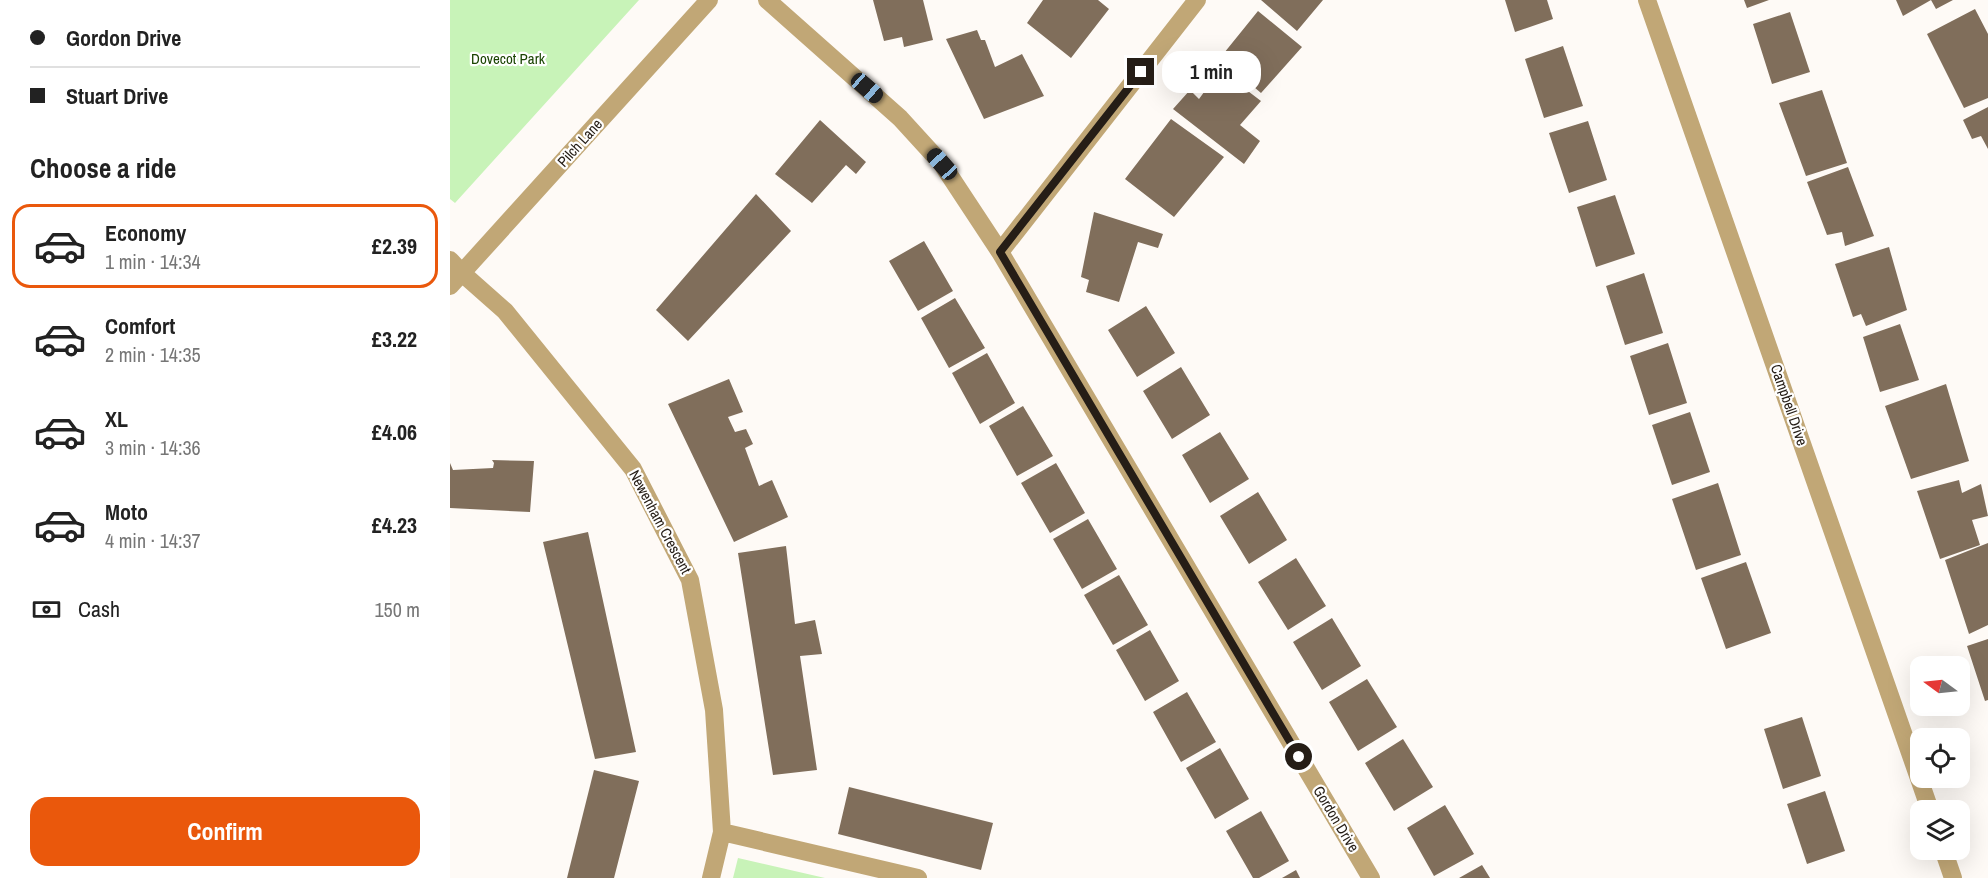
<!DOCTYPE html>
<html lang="en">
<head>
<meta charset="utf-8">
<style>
  :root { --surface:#fff; --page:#f6f6f6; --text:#222; --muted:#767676; --line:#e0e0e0; --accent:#ea580c }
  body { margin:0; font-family:"Archivo Narrow",sans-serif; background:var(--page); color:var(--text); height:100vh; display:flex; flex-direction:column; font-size:22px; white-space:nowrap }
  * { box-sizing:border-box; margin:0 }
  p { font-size:20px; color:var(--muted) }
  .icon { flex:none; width:33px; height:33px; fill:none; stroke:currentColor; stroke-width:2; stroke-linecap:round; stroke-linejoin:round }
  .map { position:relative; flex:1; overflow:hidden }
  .drawer { display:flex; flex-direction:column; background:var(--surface); width:450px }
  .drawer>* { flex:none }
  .top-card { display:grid; align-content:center; height:132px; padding:0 30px; background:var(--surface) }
  .needle { width:39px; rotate:285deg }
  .buttons { position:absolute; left:1460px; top:656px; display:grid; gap:12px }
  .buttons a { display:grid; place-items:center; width:60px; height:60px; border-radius:12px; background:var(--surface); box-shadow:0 6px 24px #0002; font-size:30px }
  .end { position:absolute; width:27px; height:27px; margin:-14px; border:8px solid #251d16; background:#fff; box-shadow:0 0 0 3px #fff }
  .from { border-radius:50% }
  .bubble { position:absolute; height:42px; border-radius:18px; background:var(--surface); box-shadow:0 6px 24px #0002; font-size:20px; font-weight:800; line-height:42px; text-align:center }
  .car { position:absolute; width:18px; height:36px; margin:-18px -9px; border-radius:8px; box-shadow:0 0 4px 2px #0007; background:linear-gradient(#222 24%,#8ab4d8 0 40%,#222 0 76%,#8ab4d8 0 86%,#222 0) }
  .top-card b { display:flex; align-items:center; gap:21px; height:57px; font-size:22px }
  .top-card b+b { border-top:2px solid var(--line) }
  .top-card i { width:15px; height:15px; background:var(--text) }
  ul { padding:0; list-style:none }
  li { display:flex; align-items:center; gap:18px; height:84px; margin:0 12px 9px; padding:0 18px; border:3px solid transparent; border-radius:18px }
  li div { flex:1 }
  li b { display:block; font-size:22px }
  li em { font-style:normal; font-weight:800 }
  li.current { border-color:var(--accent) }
  li>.icon { width:54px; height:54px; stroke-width:1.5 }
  h2 { padding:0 30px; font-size:27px; line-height:72px }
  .pay { display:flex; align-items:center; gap:15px; height:66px; padding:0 30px; font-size:22px }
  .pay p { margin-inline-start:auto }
  .primary-button { display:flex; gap:12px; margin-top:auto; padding:12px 30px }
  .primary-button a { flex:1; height:69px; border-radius:18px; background:var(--accent); color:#fff; font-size:24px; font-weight:800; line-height:69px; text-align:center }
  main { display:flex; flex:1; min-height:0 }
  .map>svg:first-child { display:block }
  .green { fill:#c8f3b8 }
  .building { fill:#806e5b }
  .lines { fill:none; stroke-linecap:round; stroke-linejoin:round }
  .minor { stroke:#c1a776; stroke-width:18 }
  .route { stroke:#251d16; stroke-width:8 }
  .labels { text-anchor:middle; stroke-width:4.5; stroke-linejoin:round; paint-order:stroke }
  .park-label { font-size:15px; fill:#1a4402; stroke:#fff }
  .street-label { font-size:15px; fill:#251d16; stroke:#fff }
</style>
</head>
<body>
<main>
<section class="drawer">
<div class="top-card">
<b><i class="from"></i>Gordon Drive</b>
<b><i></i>Stuart Drive</b>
</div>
<h2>Choose a ride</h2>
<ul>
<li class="current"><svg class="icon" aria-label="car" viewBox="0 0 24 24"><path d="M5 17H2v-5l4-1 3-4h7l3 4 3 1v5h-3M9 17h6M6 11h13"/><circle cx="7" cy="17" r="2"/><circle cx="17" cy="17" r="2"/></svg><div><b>Economy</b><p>1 min · 14:34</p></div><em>£2.39</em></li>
<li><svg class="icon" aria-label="car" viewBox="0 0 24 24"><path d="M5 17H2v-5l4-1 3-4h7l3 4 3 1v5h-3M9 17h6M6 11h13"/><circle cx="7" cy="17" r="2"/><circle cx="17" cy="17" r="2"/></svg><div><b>Comfort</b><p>2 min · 14:35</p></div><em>£3.22</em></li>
<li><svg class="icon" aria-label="car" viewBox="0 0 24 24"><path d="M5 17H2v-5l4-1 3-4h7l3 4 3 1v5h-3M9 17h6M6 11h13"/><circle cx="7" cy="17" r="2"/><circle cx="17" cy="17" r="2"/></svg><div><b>XL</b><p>3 min · 14:36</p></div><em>£4.06</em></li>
<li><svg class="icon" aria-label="car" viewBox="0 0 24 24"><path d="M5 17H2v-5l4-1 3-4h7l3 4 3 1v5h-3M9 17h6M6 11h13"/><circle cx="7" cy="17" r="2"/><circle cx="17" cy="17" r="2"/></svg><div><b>Moto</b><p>4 min · 14:37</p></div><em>£4.23</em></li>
</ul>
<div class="pay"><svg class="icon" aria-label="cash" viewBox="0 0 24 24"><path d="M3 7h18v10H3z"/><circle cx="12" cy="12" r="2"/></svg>Cash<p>150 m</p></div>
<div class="primary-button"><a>Confirm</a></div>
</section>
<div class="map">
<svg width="1538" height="878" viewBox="0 0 1538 878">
  <rect width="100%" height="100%" fill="#fefaf6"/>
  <!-- green -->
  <path class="green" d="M0 0H189L5 203 0 199Z
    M288 858 375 878H283Z"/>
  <!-- building -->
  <path class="building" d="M423 0H473L483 40 454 47 452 37 434 41Z
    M593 0H648L659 9 621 58 577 23Z
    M811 0H873L847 31Z
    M1055 0H1097L1103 19 1065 32Z
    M1294 0H1319L1297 8Z
    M1446 0H1481L1453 16Z
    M1481 0H1503L1486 9Z
    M1525 9 1538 34V98L1514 108 1477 34Z
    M808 11 852 47 811 93 770 58Z
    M1340 12 1360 72 1322 84 1303 24Z
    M527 30 531 40H535L545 67 572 54 594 96 534 119 496 39Z
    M1113 46 1133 106 1094 118 1075 59Z
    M761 63 811 101 790 125 810 141 794 164 723 109 740 90 749 99 757 88 747 82Z
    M1372 90 1397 163 1356 176 1329 103Z
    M1538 107V149L1531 136 1522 139 1513 120Z
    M721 119 774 157 724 217 675 179Z
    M370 120 416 162 406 174 396 165 362 203 325 174Z
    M1138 121 1157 180 1119 193 1099 133Z
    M1398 167 1424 236 1395 246 1392 232 1377 235 1357 182Z
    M306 194 341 231 238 341 206 310Z
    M1165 195 1185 254 1146 267 1127 207Z
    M644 212 713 234 708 248 688 242 669 302 636 292 639 280 631 277Z
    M474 241 503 291 468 311 439 261Z
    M1439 247 1457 310 1416 326 1411 314 1403 317 1385 264Z
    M1194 273 1213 333 1175 345 1156 286Z
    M505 298 535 348 499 368 471 318Z
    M696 306 725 353 687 377 658 330Z
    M1450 324 1469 380 1430 392 1413 337Z
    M1218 343 1237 403 1199 415 1180 356Z
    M537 353 565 403 530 424 502 373Z
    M731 367 760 415 722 439 693 391Z
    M279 379 293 412 278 417 285 432 296 429 303 444 295 448 309 486 322 480 338 517 284 542 218 404Z
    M1496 384 1519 461 1461 479 1435 406Z
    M573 406 603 456 567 476 539 426Z
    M1240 412 1260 472 1222 485 1202 425Z
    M770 432 799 479 760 503 732 455Z
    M42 460 84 461 80 512 0 508V463L3 470 43 468 44 463Z
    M606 463 635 513 600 533 571 483Z
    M1509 480 1512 493 1531 484 1538 516 1522 520 1530 545 1490 559 1467 491Z
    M1268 483 1291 555 1246 570 1222 499Z
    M808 492 837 540 799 564 770 516Z
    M638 519 667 569 632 589 603 539Z
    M138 532 186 752 145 759 93 542Z
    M1538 543V625L1519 634 1495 560Z
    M336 546 345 624 365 620 372 654 350 656 367 770 323 775 288 553Z
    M846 558 876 606 838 630 808 582Z
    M1296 562 1321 633 1276 649 1251 578Z
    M669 575 698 625 663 645 634 595Z
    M882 618 911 666 872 690 843 642Z
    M700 630 729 681 695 701 666 650Z
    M1538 639V700L1535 701 1517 646Z
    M917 679 947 727 908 751 879 702Z
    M737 692 766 742 731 762 703 712Z
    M1352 717 1371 776 1333 789 1314 729Z
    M953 739 983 787 944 811 915 763Z
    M770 748 799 799 765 819 736 768Z
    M144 770 189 781 164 878H117Z
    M399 787 543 823 531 870 388 834Z
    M1375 791 1395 851 1357 864 1337 804Z
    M995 805 1024 854 984 876 957 828Z
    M811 811 839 861 809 878H803L776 831Z
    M1032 865 1040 878H1009Z
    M846 870 850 878H832Z"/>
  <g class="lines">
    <!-- minor -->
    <path class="minor" d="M317 0 450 118 492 164 550 252 921 878
      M1197 0 1480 810
      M550 252 747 0
      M0 260 12 273 55 311 183 469 240 580 264 710 272 832 261 878
      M0 286 259 0
      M272 832 468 878
      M1493 849 1503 878"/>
  </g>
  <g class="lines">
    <!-- route -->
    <path class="route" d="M691 72 550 252 849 757"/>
  </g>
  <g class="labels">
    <!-- park labels -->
    <g class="park-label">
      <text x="58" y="64">Dovecot Park</text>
    </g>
    <!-- street labels -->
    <g class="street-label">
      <text transform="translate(130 143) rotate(-48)" y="5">Pilch Lane</text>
      <text transform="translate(1339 405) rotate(71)" y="5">Campbell Drive</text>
      <text transform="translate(210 522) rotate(62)" y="5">Newenham Crescent</text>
      <text transform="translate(886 819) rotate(59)" y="5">Gordon Drive</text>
    </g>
  </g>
</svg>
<div class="buttons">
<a><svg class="needle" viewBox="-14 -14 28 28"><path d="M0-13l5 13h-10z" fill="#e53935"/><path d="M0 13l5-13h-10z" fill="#767676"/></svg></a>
<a><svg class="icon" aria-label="locate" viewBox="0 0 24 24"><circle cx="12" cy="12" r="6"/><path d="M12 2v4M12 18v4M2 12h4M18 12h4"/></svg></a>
<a><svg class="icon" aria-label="layers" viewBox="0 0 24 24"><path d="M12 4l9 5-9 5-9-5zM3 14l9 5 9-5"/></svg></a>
</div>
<i class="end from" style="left:849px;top:757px"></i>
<i class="end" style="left:691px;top:72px"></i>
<div class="bubble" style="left:712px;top:51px;width:99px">1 min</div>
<i class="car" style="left:417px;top:88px;rotate:131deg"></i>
<i class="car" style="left:492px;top:164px;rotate:318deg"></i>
</div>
</main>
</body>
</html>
